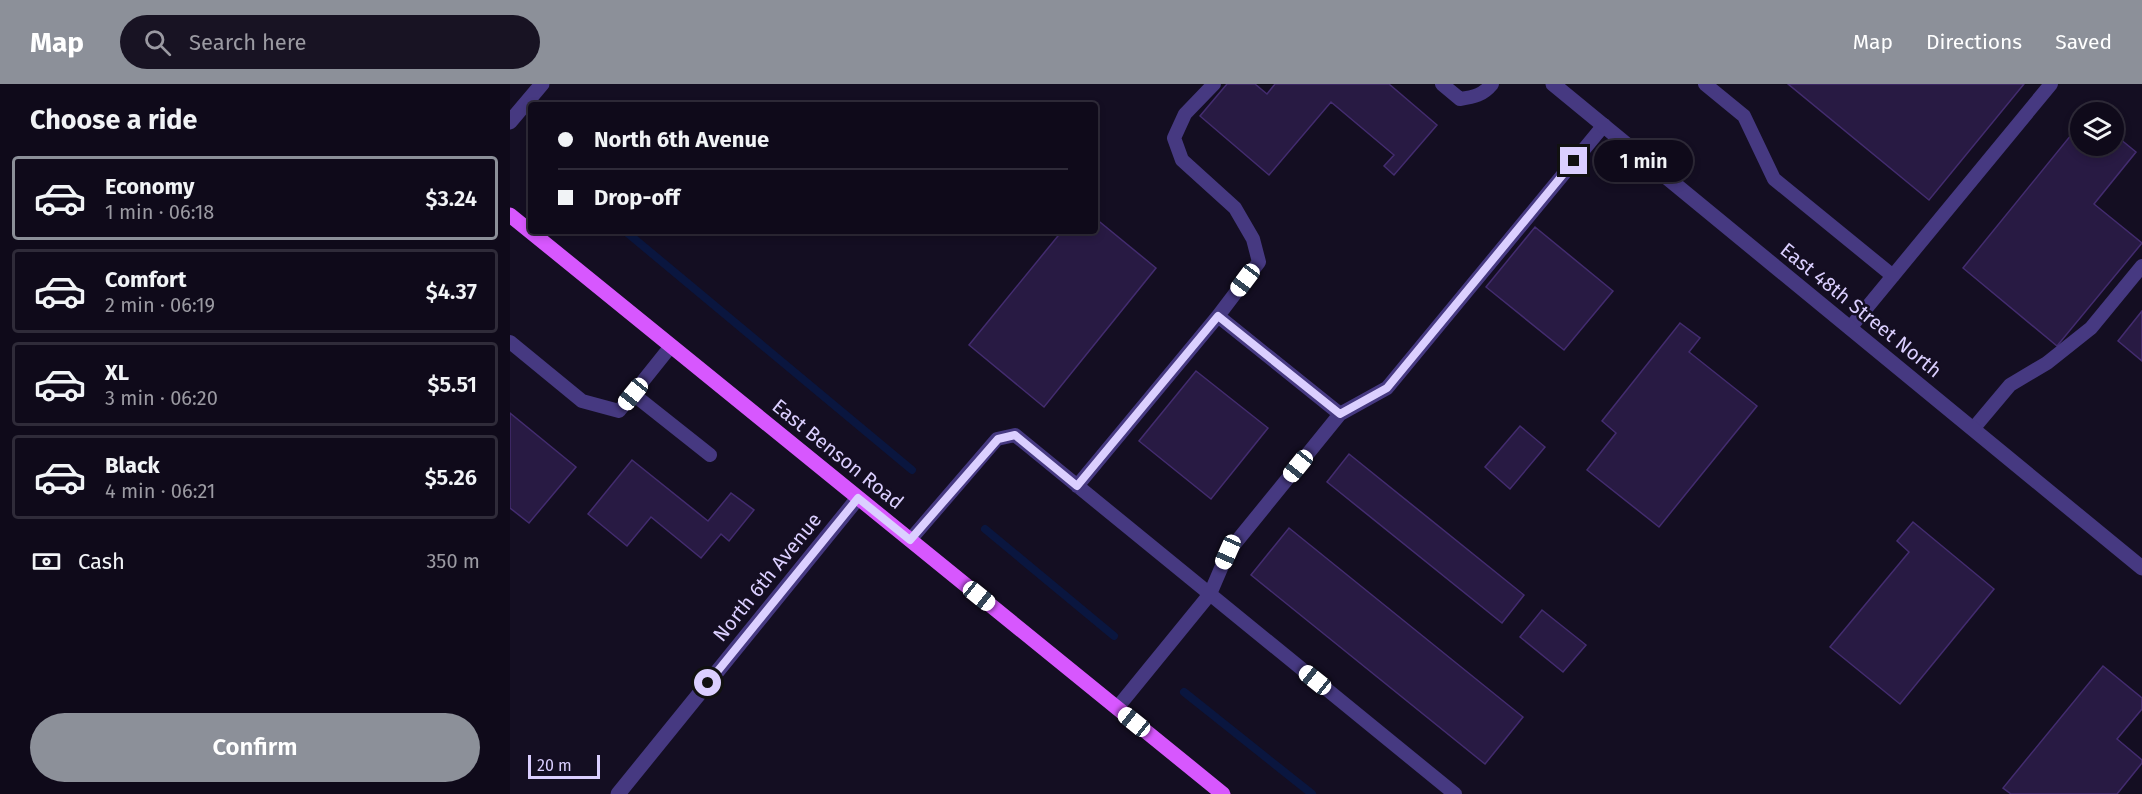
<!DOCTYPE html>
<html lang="en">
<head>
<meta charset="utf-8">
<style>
  :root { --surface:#0f0a1a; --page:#181323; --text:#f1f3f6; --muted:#9b9aa2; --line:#2f2b39; --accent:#8c9099 }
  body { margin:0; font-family:"Fira Sans",sans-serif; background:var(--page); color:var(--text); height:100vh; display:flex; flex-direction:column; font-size:22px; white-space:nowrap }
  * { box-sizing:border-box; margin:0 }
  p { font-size:20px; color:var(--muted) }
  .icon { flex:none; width:33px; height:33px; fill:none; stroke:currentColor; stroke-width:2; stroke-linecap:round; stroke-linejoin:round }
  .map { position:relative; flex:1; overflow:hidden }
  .details { display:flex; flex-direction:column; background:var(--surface); width:510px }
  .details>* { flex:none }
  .banner { position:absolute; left:18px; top:18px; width:570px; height:132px; border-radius:6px; box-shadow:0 3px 9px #0003,0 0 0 2px var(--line); display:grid; align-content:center; height:132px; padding:0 30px; background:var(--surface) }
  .fabs { position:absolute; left:1560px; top:18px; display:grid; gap:12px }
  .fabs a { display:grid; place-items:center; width:54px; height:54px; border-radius:50%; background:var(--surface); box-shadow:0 3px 9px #0003,0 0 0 2px var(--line); font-size:30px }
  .scale { position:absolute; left:18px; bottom:15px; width:72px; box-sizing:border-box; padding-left:6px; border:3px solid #dbcfff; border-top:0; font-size:16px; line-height:21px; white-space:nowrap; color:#dbcfff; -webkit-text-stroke:4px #140e22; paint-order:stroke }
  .end { position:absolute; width:27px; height:27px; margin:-14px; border:8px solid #dbcfff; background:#111; box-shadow:0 0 0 3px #111 }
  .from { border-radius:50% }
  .bubble { position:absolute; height:42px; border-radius:21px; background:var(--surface); box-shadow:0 3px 9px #0003,0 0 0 2px var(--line); font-size:20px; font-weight:600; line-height:42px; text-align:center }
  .car { position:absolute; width:18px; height:36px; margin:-18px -9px; border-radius:8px; box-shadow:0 0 4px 2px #0007; background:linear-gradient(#fff 24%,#345 0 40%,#fff 0 76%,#345 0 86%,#fff 0) }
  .banner b { display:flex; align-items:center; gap:21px; height:57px; font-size:22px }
  .banner b+b { border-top:2px solid var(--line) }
  .banner i { width:15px; height:15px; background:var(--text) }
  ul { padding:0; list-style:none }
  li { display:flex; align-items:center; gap:18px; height:84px; margin:0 12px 9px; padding:0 18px; border:3px solid var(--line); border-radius:6px }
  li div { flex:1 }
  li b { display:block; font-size:22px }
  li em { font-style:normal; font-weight:600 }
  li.selected { border-color:var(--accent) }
  li>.icon { width:54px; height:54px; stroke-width:1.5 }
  h2 { padding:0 30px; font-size:27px; line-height:72px }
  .pay { display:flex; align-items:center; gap:15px; height:66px; padding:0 30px; font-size:22px }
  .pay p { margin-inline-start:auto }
  .action { display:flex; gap:12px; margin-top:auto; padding:12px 30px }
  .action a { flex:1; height:69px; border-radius:36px; background:var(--accent); color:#fff; font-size:24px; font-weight:600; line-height:69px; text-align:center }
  header { display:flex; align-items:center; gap:36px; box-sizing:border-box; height:84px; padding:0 30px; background:var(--accent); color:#fff }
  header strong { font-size:28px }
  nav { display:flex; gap:33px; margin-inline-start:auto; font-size:21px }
  .search { width:420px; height:54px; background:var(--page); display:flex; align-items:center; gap:15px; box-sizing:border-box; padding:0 21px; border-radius:33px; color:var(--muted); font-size:22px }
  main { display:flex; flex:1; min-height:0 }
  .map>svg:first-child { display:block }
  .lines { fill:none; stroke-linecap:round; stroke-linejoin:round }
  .stream { stroke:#0a163f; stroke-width:8 }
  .building { fill:#281a43; stroke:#432c6f; stroke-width:1.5 }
  .service { stroke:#463981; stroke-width:14 }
  .minor { stroke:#463981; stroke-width:15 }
  .tertiary { stroke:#463981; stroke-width:15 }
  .primary { stroke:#d757fe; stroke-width:15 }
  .route { stroke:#dbcfff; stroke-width:8 }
  .labels { text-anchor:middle; stroke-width:5; stroke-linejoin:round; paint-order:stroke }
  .street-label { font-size:20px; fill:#dbcfff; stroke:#140e22 }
</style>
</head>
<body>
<header>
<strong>Map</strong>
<div class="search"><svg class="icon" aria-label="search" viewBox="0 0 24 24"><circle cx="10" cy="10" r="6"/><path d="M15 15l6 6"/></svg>Search here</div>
<nav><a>Map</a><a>Directions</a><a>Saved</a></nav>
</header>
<main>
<section class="details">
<h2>Choose a ride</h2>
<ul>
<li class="selected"><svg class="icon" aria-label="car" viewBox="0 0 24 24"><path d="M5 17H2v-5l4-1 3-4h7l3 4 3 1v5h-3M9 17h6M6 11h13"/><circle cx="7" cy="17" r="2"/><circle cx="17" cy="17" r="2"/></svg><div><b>Economy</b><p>1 min · 06:18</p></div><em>$3.24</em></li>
<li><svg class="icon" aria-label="car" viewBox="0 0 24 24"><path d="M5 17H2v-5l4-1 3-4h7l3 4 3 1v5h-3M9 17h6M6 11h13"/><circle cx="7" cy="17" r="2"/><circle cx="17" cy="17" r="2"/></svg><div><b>Comfort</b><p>2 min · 06:19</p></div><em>$4.37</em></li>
<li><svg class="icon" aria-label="car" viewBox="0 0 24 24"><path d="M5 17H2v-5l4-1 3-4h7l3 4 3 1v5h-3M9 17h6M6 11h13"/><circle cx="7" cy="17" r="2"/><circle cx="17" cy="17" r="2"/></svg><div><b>XL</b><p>3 min · 06:20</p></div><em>$5.51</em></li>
<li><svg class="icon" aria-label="car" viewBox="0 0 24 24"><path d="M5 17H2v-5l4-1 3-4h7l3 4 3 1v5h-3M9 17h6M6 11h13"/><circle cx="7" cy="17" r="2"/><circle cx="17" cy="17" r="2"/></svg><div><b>Black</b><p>4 min · 06:21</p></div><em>$5.26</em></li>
</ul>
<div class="pay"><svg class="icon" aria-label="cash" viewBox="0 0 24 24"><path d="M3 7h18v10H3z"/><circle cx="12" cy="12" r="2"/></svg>Cash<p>350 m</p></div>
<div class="action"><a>Confirm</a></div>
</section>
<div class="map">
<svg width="1632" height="710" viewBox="0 0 1632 710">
  <rect width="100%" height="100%" fill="#140e22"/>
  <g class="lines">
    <!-- stream -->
    <path class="stream" d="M115 147 402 386
      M475 445 604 552
      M674 608 802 710"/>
  </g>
  <!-- building -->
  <path class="building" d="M717 0H745L757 10 765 0H879L927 41 884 91 874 82 884 71 821 18 759 91 690 32Z
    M1278 0H1514L1419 116Z
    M1570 40V62H1604V50L1626 68 1584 120 1632 159 1547 262 1453 184Z
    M585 134 646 184 534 323 459 261 552 147H585Z
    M1025 143 1103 207 1054 266 976 203Z
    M1632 227V277L1608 257Z
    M1170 239 1190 254 1179 268 1247 322 1149 443 1077 386 1106 349 1092 337Z
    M686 287 758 344 701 415 629 357Z
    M0 329 66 383 19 439 0 424Z
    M1010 342 1035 363 1000 405 975 383Z
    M839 370 1014 511 992 539 817 398Z
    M122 376 198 437 221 409 244 426 219 457 211 450 191 474 141 433 117 462 78 430Z
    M1403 438 1484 505 1390 620 1320 563 1399 468 1387 457Z
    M779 444 1013 633 975 680 741 491Z
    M1032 526 1076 561 1053 588 1010 553Z
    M1593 582 1632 614V625L1607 655 1632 676V679L1607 710H1501L1493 704Z"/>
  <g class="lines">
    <!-- service -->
    <path class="service" d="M704 0 675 30 664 54 672 76 725 124 743 155 749 178 708 232
      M932 0 950 15C964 13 973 11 982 0
      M1195 0 1234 32 1264 95 1383 192
      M1340 244 1541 0
      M0 258 72 317 109 327 161 262
      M123 310 200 371
      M830 330 877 304 1094 41
      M1463 345 1500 301 1537 279 1581 244 1632 182
      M567 402 708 232 830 330 718 468 700 510 607 624
      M400 456 487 355 505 351 945 710"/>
    <!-- minor -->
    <path class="minor" d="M1043 0 1632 484
      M108 710 348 414"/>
    <!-- tertiary -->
    <path class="tertiary" d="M0 38 32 0"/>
    <!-- primary -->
    <path class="primary" d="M0 131 713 710"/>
  </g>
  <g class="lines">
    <!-- route -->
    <path class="route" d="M198 599 348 414 400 456 488 355 505 351 567 402 708 232 830 330 877 304 1064 77"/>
  </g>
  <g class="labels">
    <!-- street labels -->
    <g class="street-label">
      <text transform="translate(1351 226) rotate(39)" y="7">East 48th Street North</text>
      <text transform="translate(328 370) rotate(39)" y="7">East Benson Road</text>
      <text transform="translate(257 493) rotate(-51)" y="7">North 6th Avenue</text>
    </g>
  </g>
</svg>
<div class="fabs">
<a><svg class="icon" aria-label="layers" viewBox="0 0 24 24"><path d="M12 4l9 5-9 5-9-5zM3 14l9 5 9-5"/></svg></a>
</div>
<div class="scale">20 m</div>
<i class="end from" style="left:198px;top:599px"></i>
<i class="end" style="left:1064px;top:77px"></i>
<div class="bubble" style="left:1084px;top:56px;width:99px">1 min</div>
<i class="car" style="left:735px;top:196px;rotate:217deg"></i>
<i class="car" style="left:123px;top:310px;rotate:219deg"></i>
<i class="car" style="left:788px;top:382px;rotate:219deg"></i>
<i class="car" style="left:718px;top:468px;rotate:204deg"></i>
<i class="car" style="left:469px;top:512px;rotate:129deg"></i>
<i class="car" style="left:805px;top:596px;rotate:309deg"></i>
<i class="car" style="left:624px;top:638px;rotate:309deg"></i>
<div class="banner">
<b><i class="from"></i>North 6th Avenue</b>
<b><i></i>Drop-off</b>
</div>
</div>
</main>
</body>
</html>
